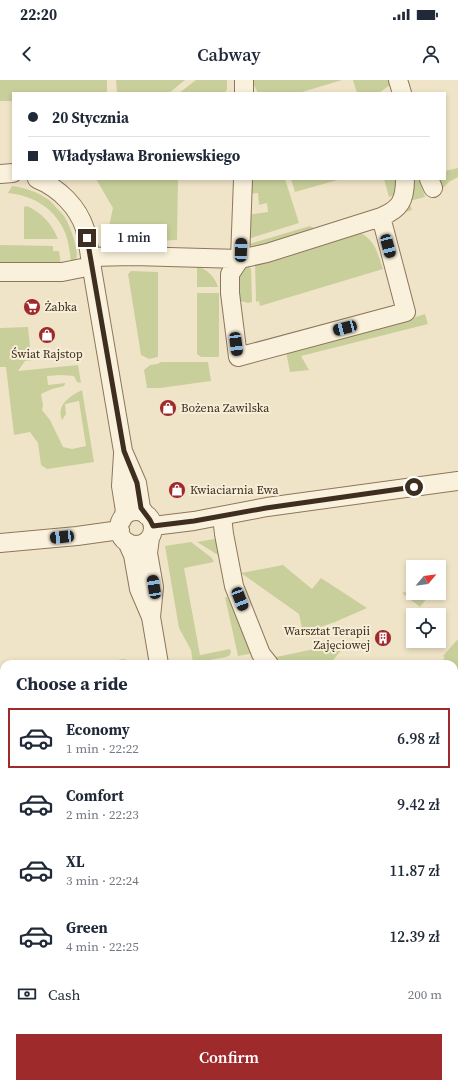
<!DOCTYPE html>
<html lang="en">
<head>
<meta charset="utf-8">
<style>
  :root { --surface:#fff; --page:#f6f6f7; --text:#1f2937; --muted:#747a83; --line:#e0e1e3; --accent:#9e2a2b }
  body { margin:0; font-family:"Source Serif 4",serif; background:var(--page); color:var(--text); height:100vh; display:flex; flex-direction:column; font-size:15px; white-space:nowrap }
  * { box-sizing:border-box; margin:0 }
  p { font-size:13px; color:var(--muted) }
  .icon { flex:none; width:22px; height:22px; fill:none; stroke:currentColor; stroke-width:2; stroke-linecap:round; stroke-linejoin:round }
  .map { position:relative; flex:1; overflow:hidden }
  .drawer { position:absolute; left:0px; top:580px; width:458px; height:428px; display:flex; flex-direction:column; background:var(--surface); border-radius:12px 12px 0 0; box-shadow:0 2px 6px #0003 }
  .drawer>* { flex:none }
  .top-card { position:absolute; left:12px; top:12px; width:434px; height:88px; border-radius:0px; box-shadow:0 2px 6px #0003; display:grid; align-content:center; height:88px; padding:0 16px; background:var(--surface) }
  .needle { width:26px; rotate:61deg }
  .tools { position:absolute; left:406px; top:480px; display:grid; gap:8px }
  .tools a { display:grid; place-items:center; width:40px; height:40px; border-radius:0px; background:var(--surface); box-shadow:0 2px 6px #0003; font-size:20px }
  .end { position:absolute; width:18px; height:18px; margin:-9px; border:5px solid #3d2e20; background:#fff; box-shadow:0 0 0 2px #fff }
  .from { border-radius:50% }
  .bubble { position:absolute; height:28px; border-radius:0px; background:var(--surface); box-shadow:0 2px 6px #0003; font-size:13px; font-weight:600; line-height:28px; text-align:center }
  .car { position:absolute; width:12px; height:24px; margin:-12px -6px; border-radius:5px; box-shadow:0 0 3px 1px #0007; background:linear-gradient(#222 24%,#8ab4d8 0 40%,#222 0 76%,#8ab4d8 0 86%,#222 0) }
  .top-card b { display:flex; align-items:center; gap:14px; height:38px; font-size:15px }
  .top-card b+b { border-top:1px solid var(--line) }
  .top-card i { width:10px; height:10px; background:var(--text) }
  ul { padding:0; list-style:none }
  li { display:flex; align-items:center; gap:12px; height:60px; margin:0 8px 6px; padding:0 8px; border:2px solid transparent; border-radius:0px }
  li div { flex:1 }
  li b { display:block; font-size:15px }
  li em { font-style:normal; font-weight:600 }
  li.on { border-color:var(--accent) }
  li>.icon { width:36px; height:36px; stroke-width:1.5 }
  h2 { padding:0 16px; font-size:18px; line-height:48px }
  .pay { display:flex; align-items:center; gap:10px; height:44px; padding:0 16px; font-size:15px }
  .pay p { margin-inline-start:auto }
  .cta { display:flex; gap:8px; margin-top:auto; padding:8px 16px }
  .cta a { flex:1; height:46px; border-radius:0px; background:var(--accent); color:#fff; font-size:16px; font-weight:600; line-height:46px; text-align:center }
  .status { display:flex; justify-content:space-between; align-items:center; height:28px; padding:0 20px; background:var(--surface); direction:ltr }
  .status svg { height:11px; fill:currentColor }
  header { display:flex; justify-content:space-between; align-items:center; height:52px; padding:0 16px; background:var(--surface); font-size:18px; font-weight:600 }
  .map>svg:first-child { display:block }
  .green { fill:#c9cf9b }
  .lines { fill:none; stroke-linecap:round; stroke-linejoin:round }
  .minor-casing { stroke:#8d765c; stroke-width:20 }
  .minor { stroke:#faf1dc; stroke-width:18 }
  .route { stroke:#3d2e20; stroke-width:5 }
  .labels { text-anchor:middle; stroke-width:4; stroke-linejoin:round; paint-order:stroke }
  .poi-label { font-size:12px; fill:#3d2e20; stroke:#f7eed8; text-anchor:start }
</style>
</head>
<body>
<div class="status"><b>22:20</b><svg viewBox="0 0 49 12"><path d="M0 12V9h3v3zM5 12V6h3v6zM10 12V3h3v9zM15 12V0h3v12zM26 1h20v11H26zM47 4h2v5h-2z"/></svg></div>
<header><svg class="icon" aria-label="back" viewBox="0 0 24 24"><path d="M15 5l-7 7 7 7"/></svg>Cabway<svg class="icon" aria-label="person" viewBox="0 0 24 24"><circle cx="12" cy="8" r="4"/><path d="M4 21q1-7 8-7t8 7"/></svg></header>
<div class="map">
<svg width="458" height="1008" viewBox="0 0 458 1008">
  <rect width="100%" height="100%" fill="#f0e4c8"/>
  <!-- green -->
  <path class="green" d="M0 0H107V13H13V21H0Z
    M116 0H185L169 13H117Z
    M196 0H227V9L225 13H179Z
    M249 0H342L299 13H258L255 7Z
    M353 0H388L390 5 379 13H357Z
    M458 88V97L449 102 442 109 431 102 430 99H445V91Z
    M96 99H178L177 160 121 162C115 162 110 161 107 155L113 128Z
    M249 99H285L299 143 248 159V135L268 132 267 123 259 125 258 113 247 114Z
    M291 99H341L295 112Z
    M384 99H400V113L389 117Z
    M409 99H419L425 117 409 121 412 130 402 133Z
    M12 106C26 108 38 112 49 120 54 125 59 130 64 136 69 143 80 171 76 179 75 182 74 182 71 183 70 174 69 164 66 155 56 129 35 116 8 113Z
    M27 126C42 133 52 144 58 159H24V127Z
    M310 146 314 148 309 156 255 169 249 164Z
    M359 152C376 161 377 172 383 189L260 226 259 221 256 222 255 181Z
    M0 165 53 166V171H59L61 185H0Z
    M248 185 251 189 252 222 248 223 240 221 236 203 242 190Z
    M197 186C207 189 215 197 218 207H197Z
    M131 191 158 192V277L149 279 141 275 128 194Z
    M197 213H219V277H201L197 274Z
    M425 234 428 244 301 276 309 290 290 292 286 272 398 243Z
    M28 247 31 277 52 274V277H57L25 281 18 291 78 285 81 303 77 302 74 296 61 295 47 296 48 305 65 303V304L64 306 52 309 41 314 43 325 42 330 50 340 63 367 72 369 86 366 79 321 65 324 66 334 62 340C56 325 70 316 82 310L94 382 47 389 41 385 38 363 30 352 14 355 6 287H0V248Z
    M161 282H208L211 301 160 308H147L144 290 150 285 157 284Z
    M220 458 223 478 197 462Z
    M191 462 212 478 214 482 184 488 200 575 230 569 231 572 230 575 226 577 193 583 191 570 179 548 165 466Z
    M283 485 312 509 321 498 367 528 335 542 303 553 299 534 241 493 273 487Z
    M413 509V513H431L420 527 402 513Z
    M225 517H227L254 573 238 576Z
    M458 559V602L454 599V584H439L445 578 443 576Z
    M348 562 330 584H278L276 577Z
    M125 579 126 584H87Z
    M458 857V916L454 913V862Z"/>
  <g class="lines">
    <!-- minor casing -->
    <g class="minor-casing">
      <path id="minor" d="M244 0V13
        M398 0 402 13
        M0 94 13 93
        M37 99C59 108 78 127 85 149 87 158 89 168 90 177L123 371 137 403 141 428 146 435
        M243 99 240 179 230 194V213L238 277 406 232 381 137
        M429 99 433 108
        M90 177 133 176 240 179 267 173 381 137C400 129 405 121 405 99
        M0 192H62L92 186
        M119 448a17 17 0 1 1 34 0a17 17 0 1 1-34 0Z
        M222 436 224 454 234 506 261 574 269 584
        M122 440 125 431 121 406 123 374
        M153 446 194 441 267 427 458 401
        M150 458 148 473 154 507 151 537 159 584
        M127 462 133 475 139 509 151 537
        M0 463 77 456 120 450
        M0 659 4 695
        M0 846H4
        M454 995H458
        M413 1004 416 1008
        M326 1008 329 1004
        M434 1008 437 1004"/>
    </g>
    <!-- minor -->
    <use href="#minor" class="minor"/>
  </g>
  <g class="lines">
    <!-- route -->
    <path class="route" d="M87 158 124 371 137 403 141 428 150 440 153 446 194 441 266 428 414 407"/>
  </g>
  <!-- icons -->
  <defs>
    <g id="supermarket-disc" transform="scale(0.9)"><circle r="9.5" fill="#9e2a2b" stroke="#f7eed8"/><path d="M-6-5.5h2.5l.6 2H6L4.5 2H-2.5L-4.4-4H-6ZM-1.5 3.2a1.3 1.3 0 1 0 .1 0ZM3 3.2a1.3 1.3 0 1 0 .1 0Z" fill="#fff"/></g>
    <g id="shop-disc" transform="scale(0.9)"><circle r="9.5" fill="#9e2a2b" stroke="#f7eed8"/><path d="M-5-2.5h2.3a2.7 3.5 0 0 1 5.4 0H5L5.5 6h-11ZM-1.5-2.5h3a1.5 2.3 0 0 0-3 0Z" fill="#fff"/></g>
    <g id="building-disc" transform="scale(0.9)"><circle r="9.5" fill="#9e2a2b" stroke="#f7eed8"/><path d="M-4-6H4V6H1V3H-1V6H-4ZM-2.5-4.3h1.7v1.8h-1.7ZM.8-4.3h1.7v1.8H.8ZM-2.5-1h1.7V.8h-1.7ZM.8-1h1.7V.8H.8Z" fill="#fff"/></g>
  </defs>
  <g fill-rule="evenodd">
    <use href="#supermarket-disc" x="32" y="227"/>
    <use href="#shop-disc" x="47" y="255"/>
    <use href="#shop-disc" x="168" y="328"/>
    <use href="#shop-disc" x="177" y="410"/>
    <use href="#building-disc" x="383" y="558"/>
  </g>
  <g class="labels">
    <!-- poi labels -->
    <g class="poi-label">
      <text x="45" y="231">Żabka</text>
      <text x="47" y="278" text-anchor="middle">Świat Rajstop</text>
      <text x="181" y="332">Bożena Zawilska</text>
      <text x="190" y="414">Kwiaciarnia Ewa</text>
      <text x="370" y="555" text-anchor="end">Warsztat Terapii<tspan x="370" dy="14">Zajęciowej</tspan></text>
    </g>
  </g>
</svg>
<div class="tools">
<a><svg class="needle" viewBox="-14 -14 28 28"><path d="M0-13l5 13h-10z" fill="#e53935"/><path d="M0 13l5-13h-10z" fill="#747a83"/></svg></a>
<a><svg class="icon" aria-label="locate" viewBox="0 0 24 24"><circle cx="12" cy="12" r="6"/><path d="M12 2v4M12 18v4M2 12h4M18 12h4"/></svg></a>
</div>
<i class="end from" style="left:414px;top:407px"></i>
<i class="end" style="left:87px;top:158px"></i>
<div class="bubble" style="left:101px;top:144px;width:66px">1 min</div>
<i class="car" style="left:388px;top:166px;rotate:165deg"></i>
<i class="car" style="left:241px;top:170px;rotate:2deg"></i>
<i class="car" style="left:345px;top:248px;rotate:255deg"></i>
<i class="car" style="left:236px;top:264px;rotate:173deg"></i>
<i class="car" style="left:62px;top:457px;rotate:264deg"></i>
<i class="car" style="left:154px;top:507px;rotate:351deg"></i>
<i class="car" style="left:240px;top:519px;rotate:159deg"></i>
<div class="top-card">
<b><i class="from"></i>20 Stycznia</b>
<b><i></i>Władysława Broniewskiego</b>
</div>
<section class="drawer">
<h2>Choose a ride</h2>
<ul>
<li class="on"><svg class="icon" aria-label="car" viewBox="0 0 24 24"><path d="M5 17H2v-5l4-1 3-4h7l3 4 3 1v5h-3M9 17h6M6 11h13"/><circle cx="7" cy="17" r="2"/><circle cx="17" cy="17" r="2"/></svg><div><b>Economy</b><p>1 min · 22:22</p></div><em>6.98 zł</em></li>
<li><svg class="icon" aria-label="car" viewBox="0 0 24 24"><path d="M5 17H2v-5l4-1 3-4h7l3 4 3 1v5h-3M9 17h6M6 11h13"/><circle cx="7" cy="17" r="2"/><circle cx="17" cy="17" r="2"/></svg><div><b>Comfort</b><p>2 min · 22:23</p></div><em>9.42 zł</em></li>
<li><svg class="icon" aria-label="car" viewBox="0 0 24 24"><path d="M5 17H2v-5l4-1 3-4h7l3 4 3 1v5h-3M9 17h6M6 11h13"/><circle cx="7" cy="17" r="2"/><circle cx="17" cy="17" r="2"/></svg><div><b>XL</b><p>3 min · 22:24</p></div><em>11.87 zł</em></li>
<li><svg class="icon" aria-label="car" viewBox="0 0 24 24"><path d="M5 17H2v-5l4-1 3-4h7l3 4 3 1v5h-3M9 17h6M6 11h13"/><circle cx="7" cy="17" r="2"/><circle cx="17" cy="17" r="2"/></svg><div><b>Green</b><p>4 min · 22:25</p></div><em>12.39 zł</em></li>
</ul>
<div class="pay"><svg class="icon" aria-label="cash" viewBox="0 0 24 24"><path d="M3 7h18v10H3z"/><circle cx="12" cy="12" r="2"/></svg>Cash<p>200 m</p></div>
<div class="cta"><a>Confirm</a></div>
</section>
</div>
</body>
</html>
